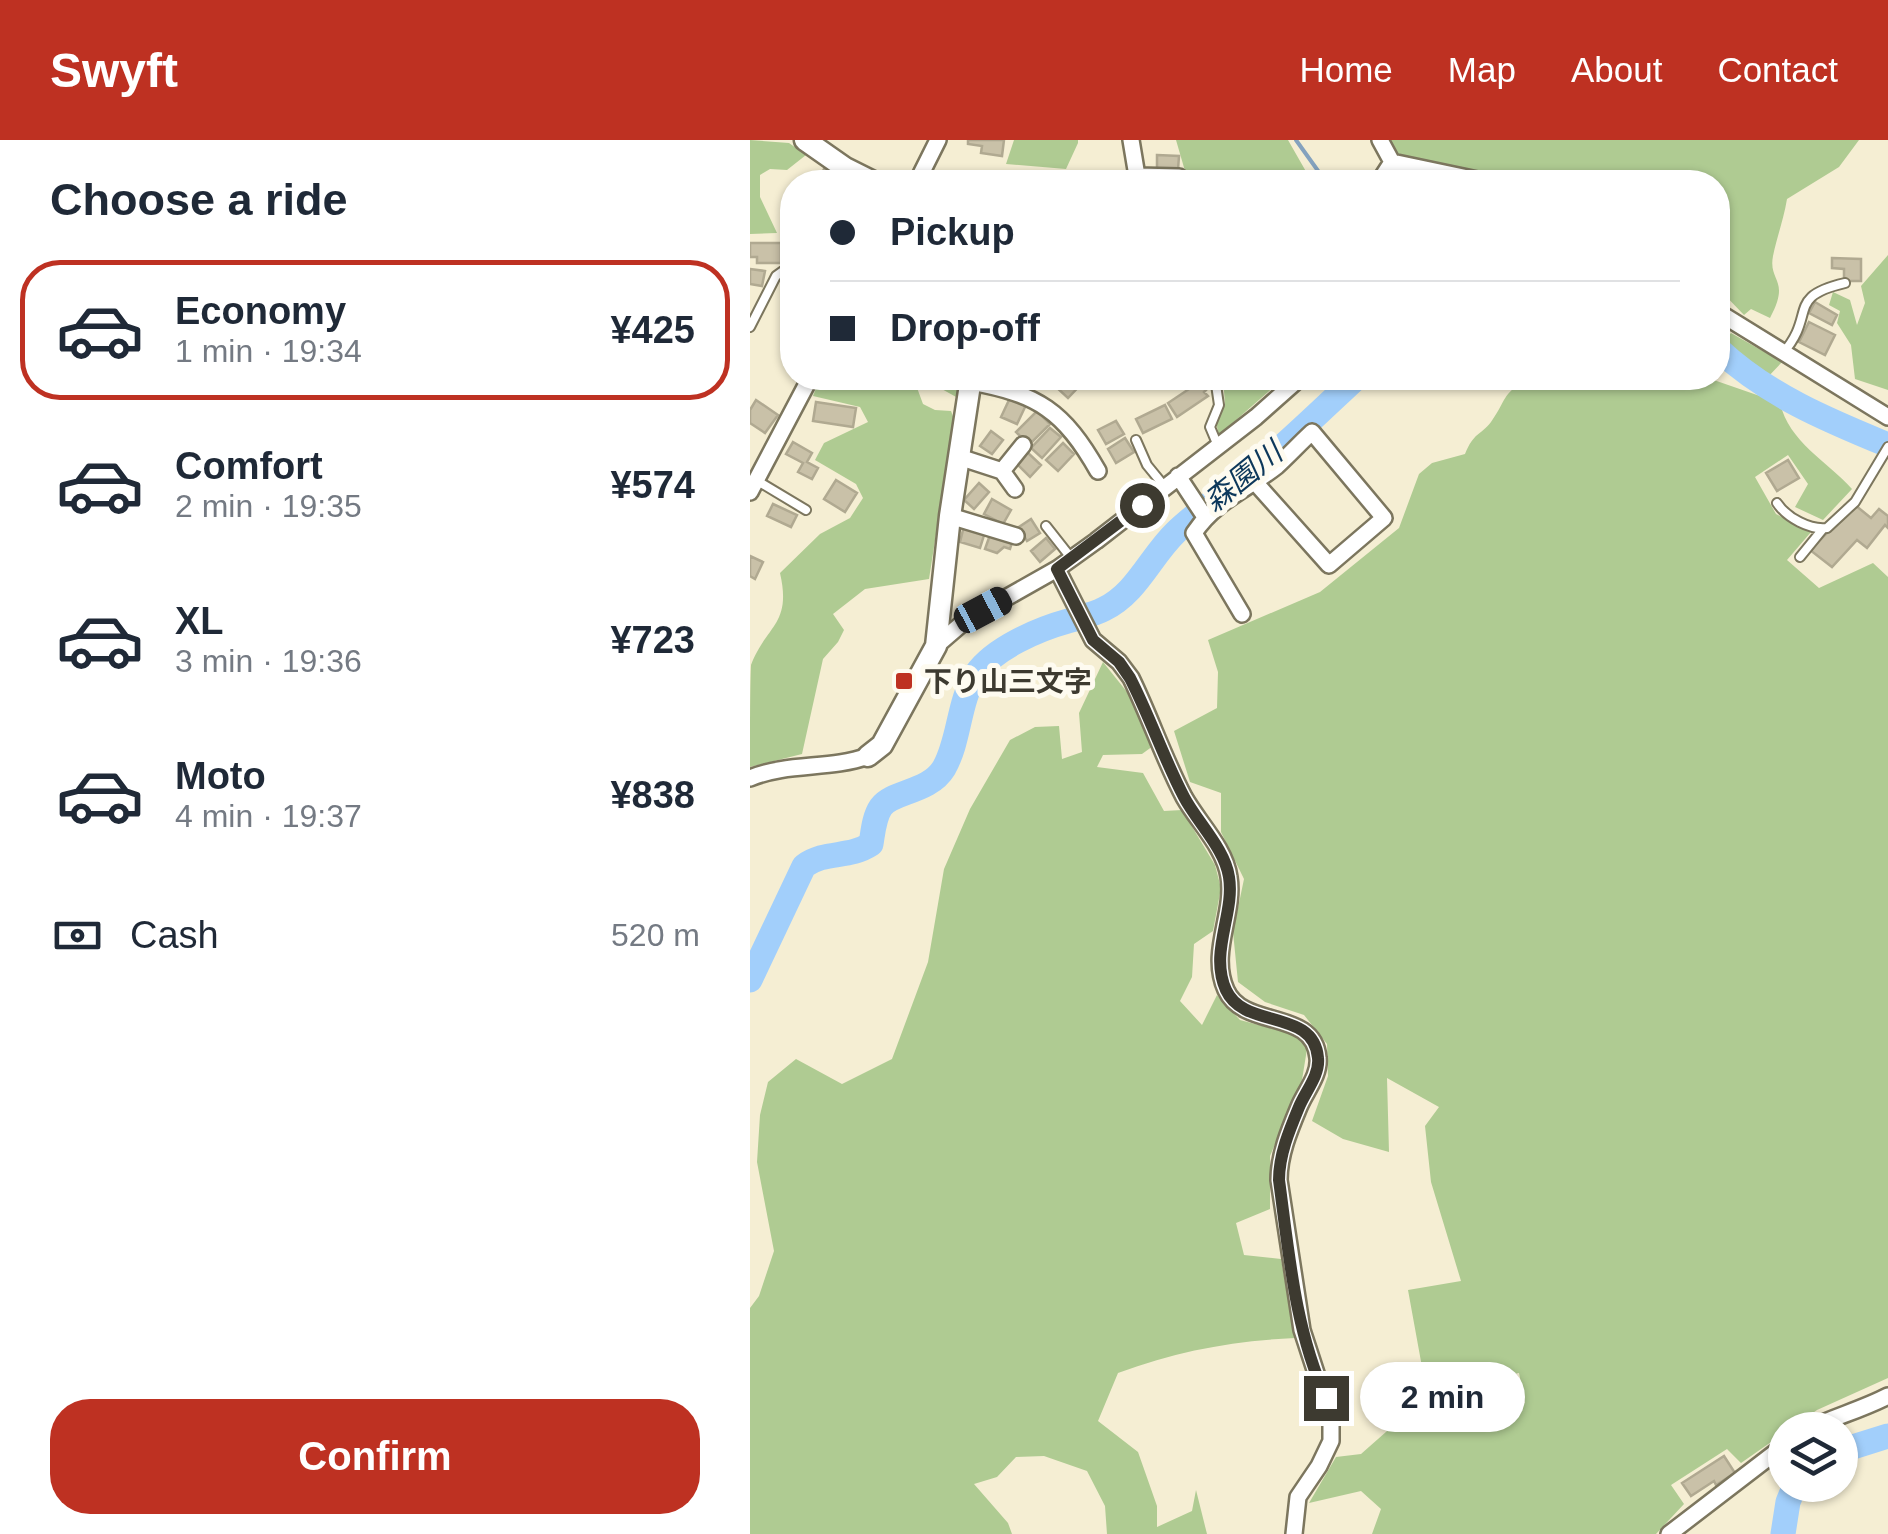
<!DOCTYPE html>
<html lang="en">
<head>
<meta charset="utf-8">
<style>
  :root { --surface:#fff; --page:#f6f6f7; --text:#1f2937; --muted:#747a83; --line:#e0e1e3; --accent:#be3122 }
  body { margin:0; font-family:Arial,"Noto Sans JP",sans-serif; background:var(--page); color:var(--text); height:100vh; display:flex; flex-direction:column; font-size:38px; white-space:nowrap }
  * { box-sizing:border-box; margin:0 }
  p { font-size:32px; color:var(--muted) }
  .icon { flex:none; width:55px; height:55px; fill:none; stroke:currentColor; stroke-width:2; stroke-linecap:round; stroke-linejoin:round }
  .map { position:relative; flex:1; overflow:hidden }
  .sheet { display:flex; flex-direction:column; background:var(--surface); width:750px }
  .sheet>* { flex:none }
  .banner { position:absolute; left:30px; top:30px; width:950px; height:220px; border-radius:40px; box-shadow:0 2px 8px #0004; display:grid; align-content:center; height:220px; padding:0 50px; background:var(--surface) }
  .fabs { position:absolute; left:1018px; top:1272px; display:grid; gap:20px }
  .fabs a { display:grid; place-items:center; width:90px; height:90px; border-radius:50%; background:var(--surface); box-shadow:0 2px 8px #0004; font-size:50px }
  .end { position:absolute; width:45px; height:45px; margin:-22px; border:12px solid #3d3a30; background:#fff; box-shadow:0 0 0 5px #fff }
  .from { border-radius:50% }
  .bubble { position:absolute; height:70px; border-radius:35px; background:var(--surface); box-shadow:0 2px 8px #0004; font-size:32px; font-weight:700; line-height:70px; text-align:center }
  .car { position:absolute; width:30px; height:60px; margin:-30px -15px; border-radius:12px; box-shadow:0 0 8px 2px #0007; background:linear-gradient(#222 24%,#8ab4d8 0 40%,#222 0 76%,#8ab4d8 0 86%,#222 0) }
  .banner b { display:flex; align-items:center; gap:35px; height:95px; font-size:38px }
  .banner b+b { border-top:2px solid var(--line) }
  .banner i { width:25px; height:25px; background:var(--text) }
  ul { padding:0; list-style:none }
  li { display:flex; align-items:center; gap:30px; height:140px; margin:0 20px 15px; padding:0 30px; border:5px solid transparent; border-radius:40px }
  li div { flex:1 }
  li b { display:block; font-size:38px }
  li em { font-style:normal; font-weight:700 }
  li.selected { border-color:var(--accent) }
  li>.icon { width:90px; height:90px; stroke-width:1.5 }
  h2 { padding:0 50px; font-size:45px; line-height:120px }
  .pay { display:flex; align-items:center; gap:25px; height:110px; padding:0 50px; font-size:38px }
  .pay p { margin-inline-start:auto }
  .cta { display:flex; gap:20px; margin-top:auto; padding:20px 50px }
  .cta a { flex:1; height:115px; border-radius:40px; background:var(--accent); color:#fff; font-size:40px; font-weight:700; line-height:115px; text-align:center }
  header { display:flex; align-items:center; gap:60px; box-sizing:border-box; height:140px; padding:0 50px; background:var(--accent); color:#fff }
  header strong { font-size:48px }
  nav { display:flex; gap:55px; margin-inline-start:auto; font-size:35px }
  main { display:flex; flex:1; min-height:0 }
  .map>svg:first-child { display:block }
  .green { fill:#afcb92 }
  .lines { fill:none; stroke-linecap:round; stroke-linejoin:round }
  .stream { stroke:#84a2be; stroke-width:4 }
  .river { stroke:#a2cffb; stroke-width:25 }
  .building { fill:#c9c1a8; stroke:#b0a991; stroke-width:2.5 }
  .lane-casing { stroke:#7c765e; stroke-width:12 }
  .street-casing { stroke:#7c765e; stroke-width:20 }
  .secondary-casing { stroke:#7c765e; stroke-width:25 }
  .lane { stroke:#fff; stroke-width:8 }
  .street { stroke:#fff; stroke-width:15 }
  .secondary { stroke:#fff; stroke-width:20 }
  .route { stroke:#3d3a30; stroke-width:12 }
  .poi-dot { fill:#be3122; stroke:#fefbf0; stroke-width:4 }
  .labels { text-anchor:middle; stroke-width:10; stroke-linejoin:round; paint-order:stroke }
  .poi-label { font-size:28px; font-weight:bold; fill:#3d3a30; stroke:#fefbf0; text-anchor:start }
  .water-label { font-size:30px; font-style:italic; fill:#0d385b; stroke:#fefbf0 }
</style>
</head>
<body>
<header>
<strong>Swyft</strong>
<nav><a>Home</a><a>Map</a><a>About</a><a>Contact</a></nav>
</header>
<main>
<section class="sheet">
<h2>Choose a ride</h2>
<ul>
<li class="selected"><svg class="icon" aria-label="car" viewBox="0 0 24 24"><path d="M5 17H2v-5l4-1 3-4h7l3 4 3 1v5h-3M9 17h6M6 11h13"/><circle cx="7" cy="17" r="2"/><circle cx="17" cy="17" r="2"/></svg><div><b>Economy</b><p>1 min · 19:34</p></div><em>¥425</em></li>
<li><svg class="icon" aria-label="car" viewBox="0 0 24 24"><path d="M5 17H2v-5l4-1 3-4h7l3 4 3 1v5h-3M9 17h6M6 11h13"/><circle cx="7" cy="17" r="2"/><circle cx="17" cy="17" r="2"/></svg><div><b>Comfort</b><p>2 min · 19:35</p></div><em>¥574</em></li>
<li><svg class="icon" aria-label="car" viewBox="0 0 24 24"><path d="M5 17H2v-5l4-1 3-4h7l3 4 3 1v5h-3M9 17h6M6 11h13"/><circle cx="7" cy="17" r="2"/><circle cx="17" cy="17" r="2"/></svg><div><b>XL</b><p>3 min · 19:36</p></div><em>¥723</em></li>
<li><svg class="icon" aria-label="car" viewBox="0 0 24 24"><path d="M5 17H2v-5l4-1 3-4h7l3 4 3 1v5h-3M9 17h6M6 11h13"/><circle cx="7" cy="17" r="2"/><circle cx="17" cy="17" r="2"/></svg><div><b>Moto</b><p>4 min · 19:37</p></div><em>¥838</em></li>
</ul>
<div class="pay"><svg class="icon" aria-label="cash" viewBox="0 0 24 24"><path d="M3 7h18v10H3z"/><circle cx="12" cy="12" r="2"/></svg>Cash<p>520 m</p></div>
<div class="cta"><a>Confirm</a></div>
</section>
<div class="map">
<svg width="1138" height="1394" viewBox="0 0 1138 1394">
  <rect width="100%" height="100%" fill="#f5eed3"/>
  <!-- green -->
  <path class="green" d="M0 0 39 3 56 15 37 30 20 29 10 35V57L27 93 0 94Z
    M264 0H328V3L316 29 256 24Z
    M426 0H538L562 42H499L496 37 435 31Z
    M637 0H1109L1089 27 1037 59C1034 78 1027 97 1023 116 1018 142 1041 139 1020 178L1001 169 994 175 968 148V42L737 41 646 15Z
    M1138 115V250L1105 239 1101 205 1087 183 1090 171 1079 165 1083 152 1100 160 1107 185 1115 163 1111 146Z
    M981 193 1032 222 1016 239 970 206Z
    M70 238H210L208 258 179 242 166 245 173 264 185 270 201 271 204 279 179 439 115 449 83 474 94 490 88 502 73 519 52 614 0 627C0 604 0 543 1 525 16 485 42 485 30 433L70 394 100 378 113 358 106 344 65 320 74 303 118 282 110 267 63 256Z
    M473 238H534L469 295 466 283 475 264Z
    M778 238H958L1030 263C1039 302 1077 321 1102 349L1073 380 1045 367 1058 344 1038 315 1005 337 1026 374 1061 392 1037 420 1069 448 1123 423 1138 437V1238L1067 1270 991 1323 977 1309 921 1345 934 1364 906 1394H622L631 1369 611 1351 559 1363 586 1317 611 1314 645 1284 775 1263 769 1233 676 1249 658 1150 711 1141 681 1042 675 986 689 967 637 938 639 1012 593 999 562 981 578 936 577 904 554 875 515 862 488 842 483 792 494 739 471 692V653L440 642 424 591 467 568 468 532 458 500 570 452 649 388 669 334 682 323 715 314C724 292 730 296 741 282 758 258 750 256 778 238Z
    M353 522 377 552 403 606 392 614 353 615 347 627 393 633 414 671 432 670 465 725 471 748 463 791 444 804 442 837 430 861 452 885 467 855 490 880 547 895 557 909 552 940 520 1016V1069L486 1083 494 1115 531 1119 545 1198C481 1201 428 1211 368 1233L348 1281 388 1312 407 1366V1387L442 1371 446 1350 457 1394H357L355 1366 337 1331 294 1316 266 1317 247 1337 224 1344 258 1383 262 1394H0V1168L9 1156 24 1111 7 1022 10 975 18 942 46 919 92 944 142 919 178 822 194 729 220 669 260 600 285 587 309 586 312 619 332 612 329 573Z"/>
  <g class="lines">
    <!-- stream -->
    <path class="stream" d="M546 0 576 42"/>
    <!-- river -->
    <path class="river" d="M968 209C1017 255 1077 280 1138 305
      M0 840 54 726C76 710 98 719 121 704 123 692 124 677 131 667 142 651 179 653 194 628 210 600 208 562 226 534 244 508 289 489 318 481 330 477 343 475 354 469 387 453 400 417 426 392 454 365 487 346 516 321 547 294 576 266 606 238
      M1090 1311 1138 1296
      M1033 1394 1038 1362 1045 1345"/>
  </g>
  <!-- building -->
  <path class="building" d="M218 0H254L252 16 231 13 232 6 218 4Z
    M407 15 429 16 428 30 407 28Z
    M74 29 99 41 98 42H73L70 38Z
    M272 37 321 40V42H271Z
    M0 103H31V123H7V117H0Z
    M1082 118 1111 119V141H1094V129L1082 128Z
    M0 129 15 131 12 146 0 144Z
    M1065 162 1087 175 1082 185 1059 173Z
    M1059 182 1085 195 1075 215 1049 202Z
    M313 238H337L318 258 305 246Z
    M454 239 459 247 454 252 458 256 427 277 418 263Z
    M260 258 276 265 267 284 251 277Z
    M6 260 28 275 15 293 0 283V270Z
    M66 262 106 268 103 287 63 281Z
    M415 265 422 279 393 293 386 279Z
    M287 271 300 284 279 305 266 292Z
    M366 281 374 294 356 304 348 290Z
    M300 288 311 297 292 318 281 308Z
    M241 291 253 300 242 314 230 306Z
    M375 298 384 312 366 323 358 309Z
    M43 302 62 313 57 322 68 328 62 339 48 332 53 323 36 314Z
    M313 303 324 314 308 331 296 320Z
    M277 312 291 325 280 337 266 323Z
    M1038 320 1049 338 1027 351 1016 333Z
    M86 340 107 353 95 372 74 359Z
    M229 343 239 352 224 369 214 360Z
    M242 359 261 370 253 384 234 374Z
    M23 364 47 375 41 387 17 376Z
    M1105 365 1121 378 1129 369 1138 376V388L1135 385 1117 408 1107 400 1082 427 1060 410Z
    M281 379 290 393 277 401 269 387Z
    M214 386 235 392 230 408 210 402Z
    M241 392 263 399 260 409 254 407 247 413 235 409Z
    M296 398 305 409 290 422 281 411Z
    M0 416 13 422 5 439 0 436Z
    M974 1316 985 1333 966 1345 964 1341 941 1356 932 1343Z"/>
  <g class="lines">
    <!-- lane casing -->
    <g class="lane-casing">
      <path id="lane" d="M0 187 26 136 33 131 42 134
        M1033 213C1067 174 1035 157 1095 143
        M465 238 469 265 460 287 468 306
        M386 300 397 325 415 347
        M6 340 56 370
        M1027 363C1037 378 1060 390 1077 388L1105 362 1138 307
        M296 386 322 419
        M1050 417 1072 390"/>
    </g>
    <!-- street casing -->
    <g class="street-casing">
      <path id="street" d="M630 0 642 22 737 42
        M387 36 429 37V42
        M167 42 188 0
        M378 42 387 36 381 0
        M629 42 642 22
        M968 172 1138 277
        M221 242C288 254 314 271 348 331
        M209 317 252 331 273 305
        M252 331 265 349
        M428 336 455 377
        M0 352 60 238
        M200 376 266 396
        M307 429 343 500 369 522 381 538C400 577 414 619 434 657 448 682 475 708 479 737 485 774 459 812 476 850 494 890 564 868 568 918 570 935 555 952 549 967 539 991 529 1015 529 1040L552 1190 581 1279V1301L569 1326 548 1357 544 1394
        M492 474 444 393C465 361 498 349 527 326 539 315 550 303 562 292L634 378 579 425 504 341
        M186 506 215 481 307 429 346 401 506 277 550 238
        M0 638C39 622 80 630 118 616
        M1057 1290C1083 1277 1111 1270 1138 1256
        M919 1394 1035 1305"/>
    </g>
    <!-- secondary casing -->
    <g class="secondary-casing">
      <path id="secondary" d="M55 0 95 28 123 42
        M118 616 132 605 186 506 200 376 221 238"/>
    </g>
    <!-- lane -->
    <use href="#lane" class="lane"/>
    <!-- street -->
    <use href="#street" class="street"/>
    <!-- secondary -->
    <use href="#secondary" class="secondary"/>
  </g>
  <g class="lines">
    <!-- route -->
    <path class="route" d="M392 365 307 429 343 500 369 522 380 538C400 577 414 619 434 657 447 682 475 709 479 737 485 774 459 812 476 850 494 890 564 868 568 918 570 935 555 952 549 967 539 991 529 1015 529 1040 539 1114 545 1190 576 1258"/>
  </g>
  <!-- markers -->
  <rect class="poi-dot" x="144" y="531" width="20" height="20" rx="5"/>
  <g class="labels">
    <!-- poi labels -->
    <g class="poi-label">
      <text x="174" y="551">下り山三文字</text>
    </g>
    <!-- water labels -->
    <g class="water-label">
      <text transform="translate(493 337) rotate(-39)" y="10">森園川</text>
    </g>
  </g>
</svg>
<div class="fabs">
<a><svg class="icon" aria-label="layers" viewBox="0 0 24 24"><path d="M12 4l9 5-9 5-9-5zM3 14l9 5 9-5"/></svg></a>
</div>
<i class="end from" style="left:392px;top:365px"></i>
<i class="end" style="left:576px;top:1258px"></i>
<div class="bubble" style="left:610px;top:1222px;width:165px">2 min</div>
<i class="car" style="left:233px;top:470px;rotate:62deg"></i>
<div class="banner">
<b><i class="from"></i>Pickup</b>
<b><i></i>Drop-off</b>
</div>
</div>
</main>
</body>
</html>
